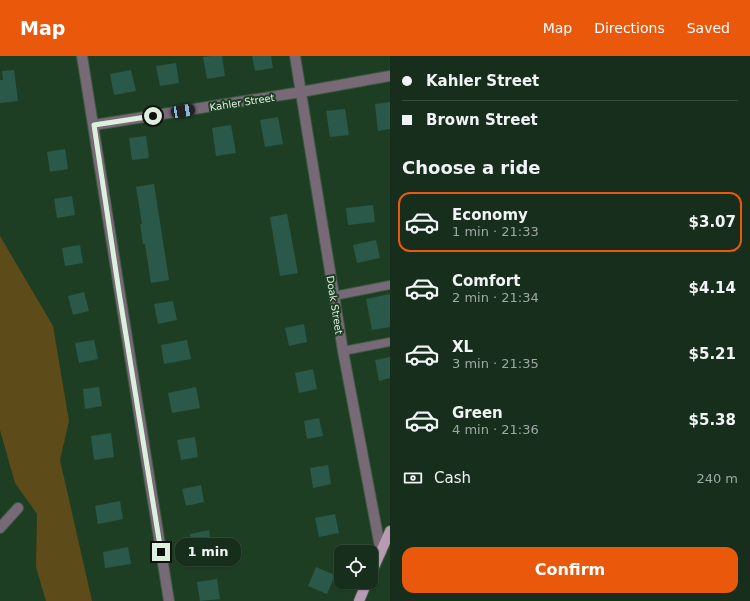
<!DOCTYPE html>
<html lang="en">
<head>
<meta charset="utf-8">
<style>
  :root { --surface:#162e1b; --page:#1f3624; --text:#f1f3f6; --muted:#9ea8a3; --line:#354a3a; --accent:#ea580c }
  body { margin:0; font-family:"DejaVu Sans",sans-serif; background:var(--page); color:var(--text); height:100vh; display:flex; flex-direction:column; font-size:15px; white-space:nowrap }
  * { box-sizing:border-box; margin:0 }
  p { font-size:13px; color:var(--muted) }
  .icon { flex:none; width:22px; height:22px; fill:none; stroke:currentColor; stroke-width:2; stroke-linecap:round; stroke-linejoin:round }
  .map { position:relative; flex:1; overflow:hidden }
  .sheet { display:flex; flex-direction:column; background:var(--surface); width:360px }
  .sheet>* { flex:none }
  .top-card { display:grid; align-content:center; height:88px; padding:0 12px; background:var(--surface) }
  .buttons { position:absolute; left:334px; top:489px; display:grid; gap:8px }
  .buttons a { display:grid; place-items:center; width:44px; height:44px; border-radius:8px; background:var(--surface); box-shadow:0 1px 3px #0004,0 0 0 1px var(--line); font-size:20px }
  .end { position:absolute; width:18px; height:18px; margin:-9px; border:5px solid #ddf0df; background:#111; box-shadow:0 0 0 2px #111 }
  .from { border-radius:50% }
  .bubble { position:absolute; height:28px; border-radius:12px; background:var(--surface); box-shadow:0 1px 3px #0004,0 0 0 1px var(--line); font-size:13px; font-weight:600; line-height:28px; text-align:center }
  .car { position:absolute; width:12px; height:24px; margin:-12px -6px; border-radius:5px; box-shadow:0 0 3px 1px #0007; background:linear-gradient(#222 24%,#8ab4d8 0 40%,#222 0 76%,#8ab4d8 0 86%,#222 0) }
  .top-card b { display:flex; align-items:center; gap:14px; height:38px; font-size:15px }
  .top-card b+b { border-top:1px solid var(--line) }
  .top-card i { width:10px; height:10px; background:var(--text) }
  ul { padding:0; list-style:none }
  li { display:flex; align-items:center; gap:12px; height:60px; margin:0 8px 6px; padding:0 4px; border:2px solid transparent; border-radius:12px }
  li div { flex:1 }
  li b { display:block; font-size:15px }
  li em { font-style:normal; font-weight:600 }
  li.active { border-color:var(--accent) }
  li>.icon { width:36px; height:36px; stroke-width:1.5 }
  h2 { padding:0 12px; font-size:18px; line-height:48px }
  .pay { display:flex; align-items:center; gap:10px; height:44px; padding:0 12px; font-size:15px }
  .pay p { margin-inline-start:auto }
  .cta { display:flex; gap:8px; margin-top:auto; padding:8px 12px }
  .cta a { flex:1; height:46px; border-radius:12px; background:var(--accent); color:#fff; font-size:16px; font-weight:600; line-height:46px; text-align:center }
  header { display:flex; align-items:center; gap:24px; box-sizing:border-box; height:56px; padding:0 20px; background:var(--accent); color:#fff }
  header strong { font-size:19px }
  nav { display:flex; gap:22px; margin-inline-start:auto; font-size:14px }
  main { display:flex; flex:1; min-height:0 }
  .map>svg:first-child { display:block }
  .green { fill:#5d4b19 }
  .building { fill:#2a5949 }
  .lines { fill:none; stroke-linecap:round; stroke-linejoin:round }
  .lane-casing { stroke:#3d5a42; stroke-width:10 }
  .street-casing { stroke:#3d5a42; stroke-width:12 }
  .primary-casing { stroke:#3d5a42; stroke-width:12 }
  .lane { stroke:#776976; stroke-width:8 }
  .street { stroke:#776976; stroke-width:10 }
  .primary { stroke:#b79bb5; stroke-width:10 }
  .route { stroke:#ddf0df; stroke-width:5 }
  .labels { text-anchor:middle; stroke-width:4; stroke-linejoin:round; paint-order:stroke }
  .street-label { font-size:10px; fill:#ddf0df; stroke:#1e3e24 }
</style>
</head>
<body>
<header>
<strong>Map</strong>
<nav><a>Map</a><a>Directions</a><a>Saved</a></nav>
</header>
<main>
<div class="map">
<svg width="390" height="545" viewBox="0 0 390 545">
  <rect width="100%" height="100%" fill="#1e3e24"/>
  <!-- green -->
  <path class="green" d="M0 180 53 270 69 365 60 404 92 545H46L36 511 37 458 15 427 0 374Z"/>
  <!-- building -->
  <path class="building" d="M211 0H222L225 20 207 23 203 1Z
    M252 0H271L273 12 255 15Z
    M176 7 179 27 160 30 156 10Z
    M14 14 18 45 0 47V24H3L2 15Z
    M131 14 136 35 114 39 110 18Z
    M390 46V73L378 75 375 48Z
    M345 53 349 79 330 81 326 55Z
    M278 61 283 88 265 91 260 64Z
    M231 69 236 97 216 100 212 72Z
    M146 80 149 102 132 104 129 82Z
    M65 93 68 113 50 116 47 96Z
    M154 128 169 224 151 227 145 188H143L140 168H142L136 131Z
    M72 140 75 159 57 162 54 143Z
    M373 149 375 166 348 169 346 152Z
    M287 158 298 217 280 220 270 161Z
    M376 184 380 202 357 207 353 189Z
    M80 189 83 207 65 210 62 192Z
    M84 236 89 255 73 259 68 240Z
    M390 238V271L372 274 366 243Z
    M173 245 177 264 158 268 154 248Z
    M304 268 307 286 289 290 285 272Z
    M94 284 98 303 79 307 75 287Z
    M187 284 191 303 164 308 161 289Z
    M390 301V322L379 325 375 304Z
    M313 313 317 333 299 337 295 317Z
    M99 331 102 350 85 353 83 333Z
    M196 331 200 352 172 357 168 337Z
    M319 362 323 380 307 383 304 365Z
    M111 377 114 401 94 404 91 380Z
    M195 381 198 401 181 404 177 384Z
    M328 409 331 428 313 432 310 412Z
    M201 429 204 446 186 450 182 433Z
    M120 445 123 463 98 468 95 450Z
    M335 458 339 477 319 481 315 462Z
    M209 474 212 495 193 499 190 478Z
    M128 491 131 508 105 512 103 496Z
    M316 511 335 519 327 538 308 530Z
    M217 523 220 543 200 545 197 526Z"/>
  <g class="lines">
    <!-- lane casing -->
    <g class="lane-casing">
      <path id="lane" d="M334 240 390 229
        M343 295 390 286"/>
    </g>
    <!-- street casing -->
    <g class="street-casing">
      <path id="street" d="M82 0 169 545
        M295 0 343 295 381 496
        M94 69 301 36 390 20
        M0 472 18 452"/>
    </g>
    <!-- primary casing -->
    <g class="primary-casing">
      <path id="primary" d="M371 518 390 475
        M359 545 367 526"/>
    </g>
    <!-- lane -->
    <use href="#lane" class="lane"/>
    <!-- street -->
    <use href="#street" class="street"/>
    <!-- primary -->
    <use href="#primary" class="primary"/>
  </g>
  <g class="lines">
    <!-- route -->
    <path class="route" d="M153 60 94 69 119 236 161 496"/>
  </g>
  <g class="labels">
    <!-- street labels -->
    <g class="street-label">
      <text transform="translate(242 46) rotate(-9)" y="4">Kahler Street</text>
      <text transform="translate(335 249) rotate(81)" y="4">Doak Street</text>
    </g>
  </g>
</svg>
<div class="buttons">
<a><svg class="icon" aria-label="locate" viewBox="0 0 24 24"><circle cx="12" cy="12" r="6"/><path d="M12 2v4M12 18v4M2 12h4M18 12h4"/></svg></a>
</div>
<i class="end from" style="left:153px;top:60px"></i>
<i class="end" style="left:161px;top:496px"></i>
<div class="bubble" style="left:175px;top:482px;width:66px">1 min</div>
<i class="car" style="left:183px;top:55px;rotate:81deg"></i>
</div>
<section class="sheet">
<div class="top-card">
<b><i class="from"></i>Kahler Street</b>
<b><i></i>Brown Street</b>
</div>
<h2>Choose a ride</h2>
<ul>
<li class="active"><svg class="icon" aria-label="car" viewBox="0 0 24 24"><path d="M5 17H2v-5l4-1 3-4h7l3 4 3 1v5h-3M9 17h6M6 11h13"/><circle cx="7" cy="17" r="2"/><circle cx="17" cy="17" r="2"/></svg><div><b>Economy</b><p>1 min · 21:33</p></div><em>$3.07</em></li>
<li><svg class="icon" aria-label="car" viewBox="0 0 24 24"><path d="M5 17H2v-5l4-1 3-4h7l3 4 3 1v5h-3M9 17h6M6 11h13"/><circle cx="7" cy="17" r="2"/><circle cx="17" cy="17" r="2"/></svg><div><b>Comfort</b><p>2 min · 21:34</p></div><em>$4.14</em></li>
<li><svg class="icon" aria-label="car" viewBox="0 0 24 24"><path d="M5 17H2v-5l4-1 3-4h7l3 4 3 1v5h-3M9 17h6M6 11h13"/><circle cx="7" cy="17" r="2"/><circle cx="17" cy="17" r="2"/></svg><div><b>XL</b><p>3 min · 21:35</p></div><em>$5.21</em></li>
<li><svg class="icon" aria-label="car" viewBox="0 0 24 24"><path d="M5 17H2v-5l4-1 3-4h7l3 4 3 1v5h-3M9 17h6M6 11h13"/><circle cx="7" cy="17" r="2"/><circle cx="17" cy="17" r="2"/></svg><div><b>Green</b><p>4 min · 21:36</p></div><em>$5.38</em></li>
</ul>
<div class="pay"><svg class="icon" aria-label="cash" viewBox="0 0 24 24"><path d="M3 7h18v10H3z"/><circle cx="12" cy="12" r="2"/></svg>Cash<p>240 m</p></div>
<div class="cta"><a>Confirm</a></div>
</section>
</main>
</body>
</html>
